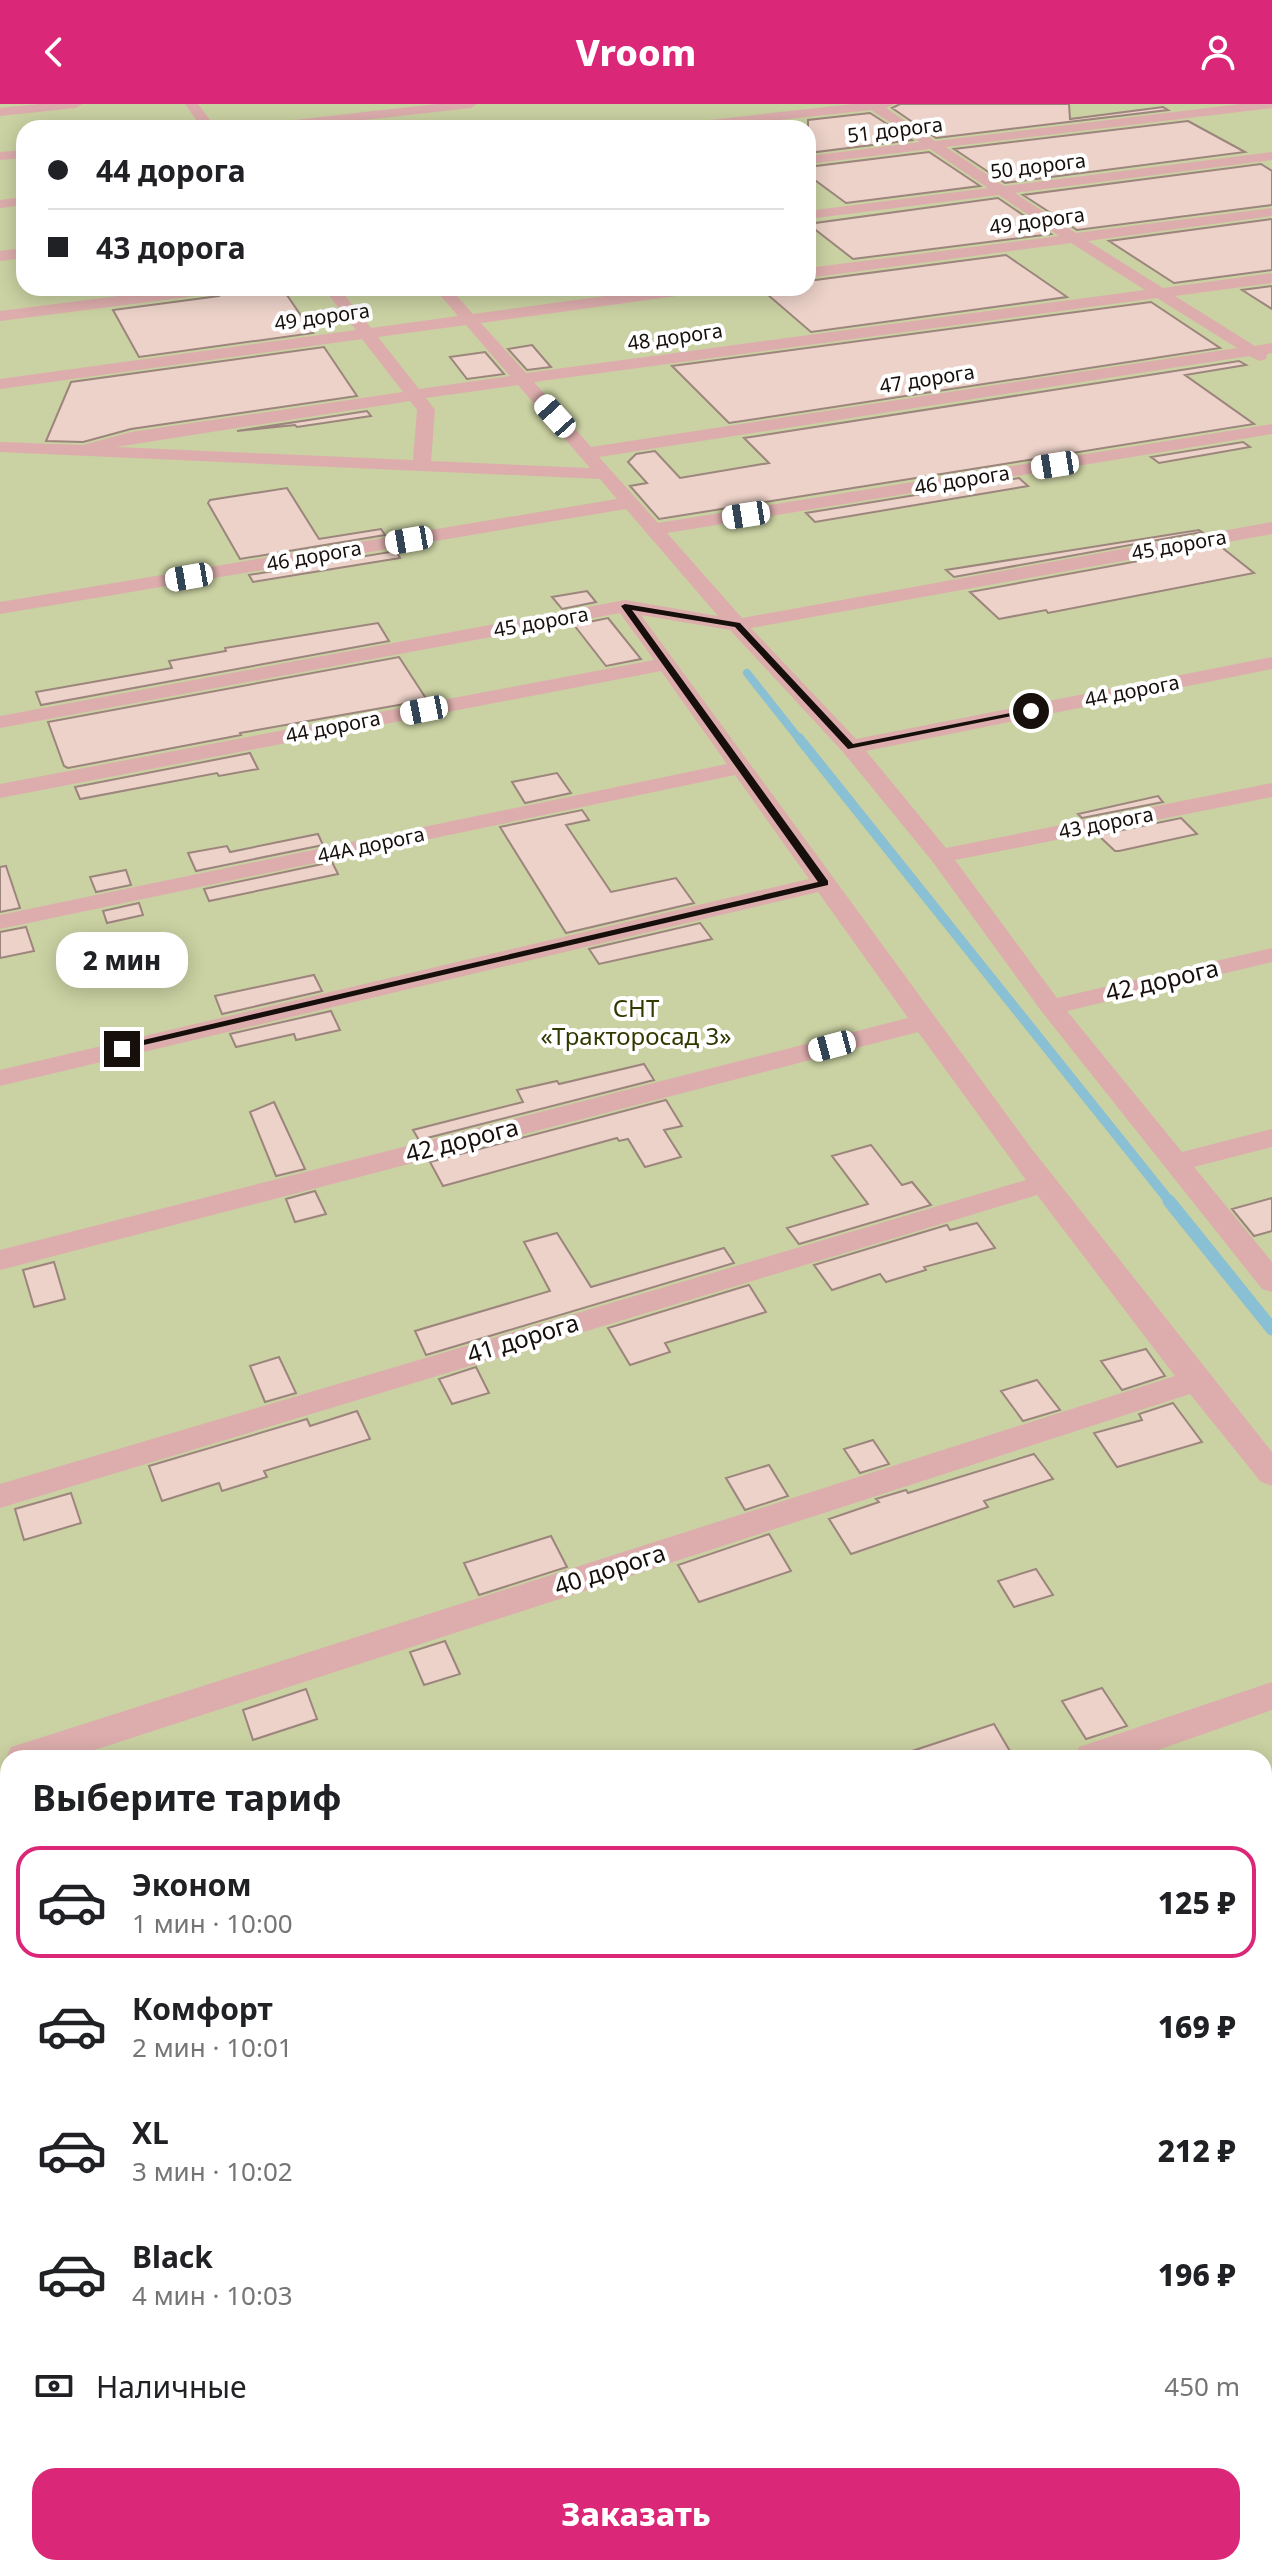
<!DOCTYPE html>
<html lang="ru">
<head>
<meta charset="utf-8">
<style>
  :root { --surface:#fff; --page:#f6f6f6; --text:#202124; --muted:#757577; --line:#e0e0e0; --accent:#db2777 }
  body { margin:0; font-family:"Noto Sans",sans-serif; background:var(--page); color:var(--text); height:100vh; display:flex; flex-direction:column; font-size:30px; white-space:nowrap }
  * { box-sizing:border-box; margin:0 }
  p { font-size:26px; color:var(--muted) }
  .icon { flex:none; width:44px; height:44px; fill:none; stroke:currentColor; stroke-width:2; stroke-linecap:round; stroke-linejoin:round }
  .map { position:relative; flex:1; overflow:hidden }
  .side { position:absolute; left:0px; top:1646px; width:1272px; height:826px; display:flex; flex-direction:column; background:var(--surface); border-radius:24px 24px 0 0; box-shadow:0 4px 20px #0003 }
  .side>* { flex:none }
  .guide { position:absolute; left:16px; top:16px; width:800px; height:176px; border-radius:24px; box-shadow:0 4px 20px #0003; display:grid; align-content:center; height:176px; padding:0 32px; background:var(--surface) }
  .end { position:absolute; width:36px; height:36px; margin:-18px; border:10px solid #170f0b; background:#fff; box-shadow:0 0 0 4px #fff }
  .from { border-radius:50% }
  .bubble { position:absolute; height:56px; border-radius:24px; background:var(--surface); box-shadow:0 4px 20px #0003; font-size:26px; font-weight:800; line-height:56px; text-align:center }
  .car { position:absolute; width:24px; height:48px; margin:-24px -12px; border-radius:10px; box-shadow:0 0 6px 2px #0007; background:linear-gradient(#fff 24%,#345 0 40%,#fff 0 76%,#345 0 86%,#fff 0) }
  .guide b { display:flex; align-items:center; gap:28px; height:76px; font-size:30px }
  .guide b+b { border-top:2px solid var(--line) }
  .guide i { width:20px; height:20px; background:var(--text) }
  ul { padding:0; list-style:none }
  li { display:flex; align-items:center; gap:24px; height:112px; margin:0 16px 12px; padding:0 16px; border:4px solid transparent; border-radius:24px }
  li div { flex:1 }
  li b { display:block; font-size:30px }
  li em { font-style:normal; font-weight:800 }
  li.selected { border-color:var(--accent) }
  li>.icon { width:72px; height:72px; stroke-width:1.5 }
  h2 { padding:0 32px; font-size:36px; line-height:96px }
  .pay { display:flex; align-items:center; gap:20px; height:88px; padding:0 32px; font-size:30px }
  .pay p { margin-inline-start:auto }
  .button { display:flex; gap:16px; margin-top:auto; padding:16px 32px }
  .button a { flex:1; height:92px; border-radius:24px; background:var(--accent); color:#fff; font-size:32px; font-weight:800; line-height:92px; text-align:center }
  header { display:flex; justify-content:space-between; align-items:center; height:104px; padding:0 32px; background:var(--accent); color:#fff; font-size:36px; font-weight:800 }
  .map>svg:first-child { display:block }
  .green { fill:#cad1a2; fill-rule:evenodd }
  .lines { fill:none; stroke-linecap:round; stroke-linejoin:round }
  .stream-far2 { stroke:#89c0d4; stroke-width:8 }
  .stream-far1 { stroke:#89c0d4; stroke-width:10 }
  .stream { stroke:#89c0d4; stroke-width:13 }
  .building { fill:#ecd2c9; stroke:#9c857c; stroke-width:2 }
  .minor { fill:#ddadad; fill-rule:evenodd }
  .route { fill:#170f0b }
  .labels { text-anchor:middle; stroke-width:8; stroke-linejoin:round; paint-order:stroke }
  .far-street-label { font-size:20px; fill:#170f0b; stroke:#fff }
  .street-label { font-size:24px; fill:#170f0b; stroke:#fff }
  .park-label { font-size:24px; fill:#333800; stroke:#fff }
</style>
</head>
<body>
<header><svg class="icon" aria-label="back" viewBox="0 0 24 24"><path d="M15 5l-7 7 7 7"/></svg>Vroom<svg class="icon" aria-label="person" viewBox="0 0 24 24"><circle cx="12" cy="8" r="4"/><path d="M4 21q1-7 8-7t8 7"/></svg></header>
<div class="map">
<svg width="1272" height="2471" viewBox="0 0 1272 2471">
  <rect width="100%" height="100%" fill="#fcf7f5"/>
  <!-- green -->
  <path class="green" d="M0 0H1272V2471H0ZM24 24H808V184H24ZM8 1654H1264V2464H8Z"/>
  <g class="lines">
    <!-- stream-far2 -->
    <path class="stream-far2" d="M747 569 800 636"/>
    <!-- stream-far1 -->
    <path class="stream-far1" d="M799 634 1171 1099"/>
    <!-- stream -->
    <path class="stream" d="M1169 1097 1272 1225"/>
  </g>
  <!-- building -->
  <path class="building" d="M900 0H1069L1070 15 1163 3 1168 6 936 34 892 4Z
    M870 9 912 36 808 49V16Z
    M1188 17 1245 48 1005 79 954 45Z
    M929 48 980 82 846 99 808 71V63Z
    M1261 60 1272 67V101L1077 126 1023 91Z
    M998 94 1051 130 853 155 808 120Z
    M1272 115V166L1174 179 1109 137Z
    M1006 151 1067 193 811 228 760 184H808V177Z
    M1272 182V205L1242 186Z
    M246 184H282L313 229 139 253 113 206 219 192 229 186Z
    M1151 198 1220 244 729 319 672 262Z
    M532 241 551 263 527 266 508 245Z
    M324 243 357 292 131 325 83 338 46 337 71 278Z
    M485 248 504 270 467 275 450 253Z
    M1239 257 1246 261 1185 271 1254 320 659 415 630 382 647 379 628 358 636 350 655 347 680 374 769 359 744 334Z
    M367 307 371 312 297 323 295 321 237 327Z
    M1243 338 1250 343 1159 359 1151 353Z
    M1019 374 1028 382 815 418 806 409Z
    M287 384 319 435 381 425 385 431 240 455 208 399 210 396Z
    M1199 426 1202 428 954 473 946 466Z
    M1220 442 1254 469 1048 509 1046 506 999 515 970 488Z
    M396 447 400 454 253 478 249 471Z
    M587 487 596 498 562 505 552 493Z
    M608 514 641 555 606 562 574 521Z
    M378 519 389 537 41 601 36 588 172 564 169 557 226 547 225 544Z
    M399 553 427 596 240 629 241 631 68 664 64 662 48 618Z
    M250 649 258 665 219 672 217 669 80 695 75 683Z
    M557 669 571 689 525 699 512 678Z
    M1158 692 1163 698 1082 714 1078 710Z
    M582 706 589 716 566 721 611 788 676 774 694 799 566 829 500 723Z
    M1181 714 1197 730 1119 747H1115L1098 731Z
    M318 730 323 741 196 767 188 749 227 742 230 748Z
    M332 758 338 770 209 797 204 785Z
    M6 762 20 804 0 808V763Z
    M126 766 131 781 96 788 90 773Z
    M139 799 143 811 107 819 103 807Z
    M700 819 712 835 599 860 589 845Z
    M26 823 34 847 0 854V828Z
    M314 871 322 887 222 910 215 892Z
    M331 907 340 926 296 936 294 930 236 943 230 930Z
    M644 960 654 976 419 1036 413 1026 523 998 517 986 557 977 559 980Z
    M666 996 682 1022 664 1026 681 1053 645 1063 628 1035 619 1037 617 1034 443 1082 430 1058Z
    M274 998 305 1065 276 1072 250 1008Z
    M871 1041 902 1081 912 1078 931 1101 799 1140 787 1124 868 1100 832 1052Z
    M315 1087 326 1110 295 1118 286 1095Z
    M1272 1094V1127L1254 1132 1232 1105Z
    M977 1119 995 1144 924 1163 926 1166 886 1178 880 1170 832 1186 814 1161 947 1121 950 1126Z
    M557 1129 591 1183 724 1144 734 1159 426 1251 415 1227 550 1187 524 1138Z
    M54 1158 65 1195 34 1203 23 1166Z
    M749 1181 766 1208 665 1239 670 1248 630 1261 608 1224Z
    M1146 1245 1165 1272 1122 1286 1101 1257Z
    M279 1253 296 1289 265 1298 250 1262Z
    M476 1263 489 1289 452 1300 439 1275Z
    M1037 1276 1060 1306 1023 1317 1001 1287Z
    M1173 1299 1202 1338 1117 1363 1094 1329 1142 1316 1139 1310Z
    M357 1307 370 1335 264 1367 267 1373 222 1387 219 1379 162 1397 149 1362 307 1315 310 1322Z
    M873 1336 889 1360 860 1369 844 1345Z
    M1034 1350 1053 1375 984 1397 988 1403 851 1450 829 1415 879 1398 876 1395 906 1386 908 1389Z
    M769 1361 788 1392 745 1406 726 1374Z
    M71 1389 81 1419 24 1436 15 1405Z
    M769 1430 791 1467 699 1498 678 1461Z
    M551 1432 567 1463 479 1491 464 1459Z
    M1036 1465 1053 1491 1014 1503 998 1477Z
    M445 1537 460 1570 424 1581 410 1548Z
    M1102 1584 1127 1622 1086 1635 1062 1597Z
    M306 1585 317 1615 253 1636 243 1606Z
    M994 1620 1014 1654H910L909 1648Z"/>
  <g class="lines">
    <!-- minor -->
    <path class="minor" d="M39 0H82L76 4 0 12V4Z
      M185 0H198L216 24H202Z
      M436 0H477L471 4 293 24H251L258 20Z
      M853 0H894L886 4 935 37 1240 0H1272V4L946 43 1004 82 1272 48V56L1015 89 1076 129 1272 104V112L1088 137 1163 184 1272 169V179L1175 192 1255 242 1272 239V249L1267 250 1266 255 1260 257 1249 252 599 353 658 419 1272 320V330L667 429 742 514 1272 418V430L751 524 856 635 1272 553V565L866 647 946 744 1272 679V693L955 756 1057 894 1272 844V858L1067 907 1182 1048 1272 1025V1043L1194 1063 1272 1158V1188L1262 1185 1042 908 932 757 843 648 730 526 641 511 1031 1044 1272 1348V1382L1261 1378 1190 1290 70 1654H8V1658L6 1654 11 1643 24 1639 1175 1272 1037 1091 0 1404V1380L1026 1076 918 928 0 1166V1146L908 914 818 788 0 982V966L809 775 735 671 0 825V811L727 660 661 567 0 694V680L654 556 620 509 0 624V612L625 496 718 512 626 405 0 510V498L617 395 600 375 0 348V338L83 341 131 328 403 288 362 235 0 285V275L356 226 323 184H339L371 224 458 212 434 184H450L473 210 664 184H706L698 189 481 219 526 269 1145 186 1071 139 808 174V164L1059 132 999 91 808 115V107L988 84 930 45 808 60V52L920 38 871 6 709 24H666L673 20ZM1157 194 1237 244 591 343 534 278ZM466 221 510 272 419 285 378 233ZM518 281 590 364 431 357 435 306 426 294ZM410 297 417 306 413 356 116 343Z
      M24 46V54L0 56V48Z
      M24 93V101L0 104V96Z
      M24 144V154L0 157V147Z
      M182 184H227L219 189 0 217V207Z
      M1272 1578V1606L1135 1654H1074L1079 1643Z
      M1272 1960V1999L1264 2002V1963Z
      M8 2005V2045L0 2047V2007Z
      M25 2464H86L84 2471H22Z"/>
  </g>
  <!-- route -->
  <path class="route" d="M625 500 740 519 853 640 1031 605 1036 607 848 645 735 523 632 506 828 777V781L118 947V942L122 941 818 778 621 502Z"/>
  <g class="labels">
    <!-- far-street labels -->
    <g class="far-street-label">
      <text transform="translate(895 26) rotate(-7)" y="7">51 дорога</text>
      <text transform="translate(1038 62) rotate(-7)" y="7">50 дорога</text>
      <text transform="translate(1037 117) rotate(-8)" y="7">49 дорога</text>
      <text transform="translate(322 213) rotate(-8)" y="7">49 дорога</text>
      <text transform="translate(675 233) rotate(-8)" y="7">48 дорога</text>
      <text transform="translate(927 275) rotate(-9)" y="7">47 дорога</text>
      <text transform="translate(962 376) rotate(-9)" y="7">46 дорога</text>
      <text transform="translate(1179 441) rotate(-10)" y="7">45 дорога</text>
      <text transform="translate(314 452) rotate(-10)" y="7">46 дорога</text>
      <text transform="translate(541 518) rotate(-10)" y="7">45 дорога</text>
      <text transform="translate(1132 587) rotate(-11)" y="7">44 дорога</text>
      <text transform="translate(333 623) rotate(-11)" y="7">44 дорога</text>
      <text transform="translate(1106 719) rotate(-11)" y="7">43 дорога</text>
      <text transform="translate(371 741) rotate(-12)" y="7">44А дорога</text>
    </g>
    <!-- street labels -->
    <g class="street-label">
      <text transform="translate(1162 877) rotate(-13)" y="8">42 дорога</text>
      <text transform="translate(462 1037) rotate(-14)" y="8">42 дорога</text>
      <text transform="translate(523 1235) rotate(-17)" y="8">41 дорога</text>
      <text transform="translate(610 1466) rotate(-18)" y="8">40 дорога</text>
    </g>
    <!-- park labels -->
    <g class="park-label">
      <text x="636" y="913">СНТ<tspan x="636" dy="28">«Тракторосад 3»</tspan></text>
    </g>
  </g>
</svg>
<i class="end from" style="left:1031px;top:607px"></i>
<i class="end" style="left:122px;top:945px"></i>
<div class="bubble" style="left:56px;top:828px;width:132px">2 мин</div>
<i class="car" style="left:555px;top:312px;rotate:318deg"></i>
<i class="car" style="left:1055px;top:361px;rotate:261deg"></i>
<i class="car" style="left:746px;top:411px;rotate:261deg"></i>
<i class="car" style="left:409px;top:436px;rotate:260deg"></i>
<i class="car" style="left:189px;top:473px;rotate:260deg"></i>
<i class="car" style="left:424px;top:606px;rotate:259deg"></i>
<i class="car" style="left:832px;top:942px;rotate:255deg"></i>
<div class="guide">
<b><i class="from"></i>44 дорога</b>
<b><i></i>43 дорога</b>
</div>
<section class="side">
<h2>Выберите тариф</h2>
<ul>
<li class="selected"><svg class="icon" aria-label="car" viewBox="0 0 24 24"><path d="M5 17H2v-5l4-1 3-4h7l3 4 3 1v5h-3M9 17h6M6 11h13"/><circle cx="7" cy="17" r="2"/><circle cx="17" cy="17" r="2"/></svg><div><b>Эконом</b><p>1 мин · 10:00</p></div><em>125 ₽</em></li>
<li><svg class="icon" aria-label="car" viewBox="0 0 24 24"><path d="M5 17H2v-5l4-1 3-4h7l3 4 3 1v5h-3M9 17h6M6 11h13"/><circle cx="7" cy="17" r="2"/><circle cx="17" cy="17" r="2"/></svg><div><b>Комфорт</b><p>2 мин · 10:01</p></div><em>169 ₽</em></li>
<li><svg class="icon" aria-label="car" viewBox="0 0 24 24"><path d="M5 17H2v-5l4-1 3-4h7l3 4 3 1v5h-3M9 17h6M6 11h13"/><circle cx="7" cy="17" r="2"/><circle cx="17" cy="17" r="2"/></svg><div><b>XL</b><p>3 мин · 10:02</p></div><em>212 ₽</em></li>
<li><svg class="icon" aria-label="car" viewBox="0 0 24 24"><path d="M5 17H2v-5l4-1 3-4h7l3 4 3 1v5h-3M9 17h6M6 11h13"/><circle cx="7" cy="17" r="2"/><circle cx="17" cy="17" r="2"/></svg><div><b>Black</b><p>4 мин · 10:03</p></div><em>196 ₽</em></li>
</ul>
<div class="pay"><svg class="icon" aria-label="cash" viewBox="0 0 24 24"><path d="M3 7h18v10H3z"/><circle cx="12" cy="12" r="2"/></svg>Наличные<p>450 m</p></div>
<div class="button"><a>Заказать</a></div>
</section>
</div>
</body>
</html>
